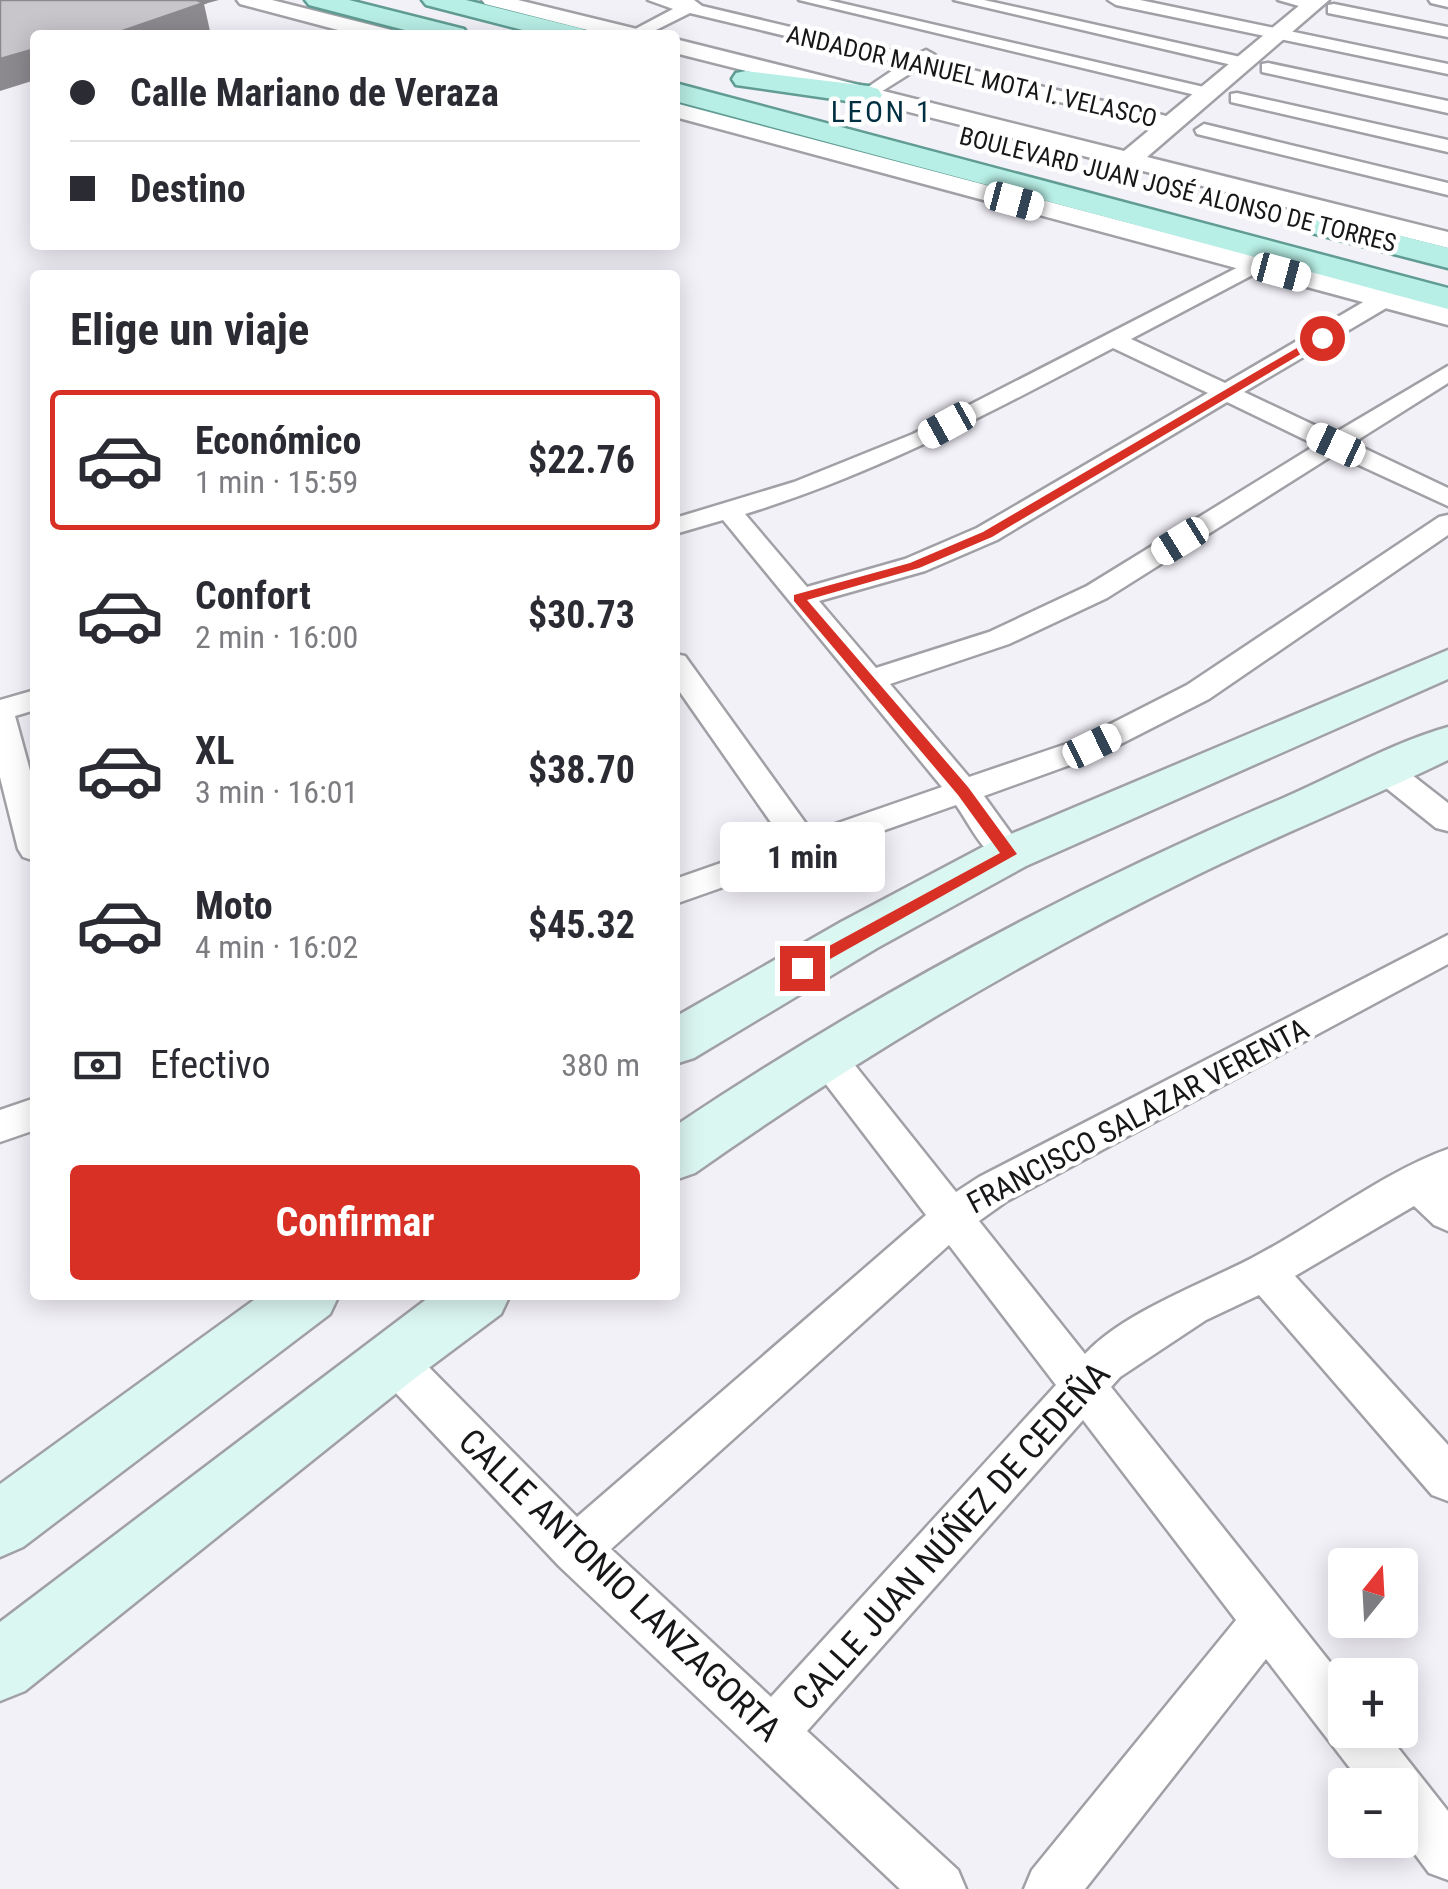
<!DOCTYPE html>
<html lang="es">
<head>
<meta charset="utf-8">
<style>
  :root { --surface:#fff; --page:#f2f2f3; --text:#2b2b33; --muted:#7c7c81; --line:#e1e1e2; --accent:#d93025 }
  body { margin:0; font-family:"Roboto Condensed",sans-serif; background:var(--page); color:var(--text); height:100vh; display:flex; flex-direction:column; font-size:38px; white-space:nowrap }
  * { box-sizing:border-box; margin:0 }
  p { font-size:32px; color:var(--muted) }
  .icon { flex:none; width:55px; height:55px; fill:none; stroke:currentColor; stroke-width:2; stroke-linecap:round; stroke-linejoin:round }
  .map { position:relative; flex:1; overflow:hidden }
  .panel { position:absolute; left:30px; top:270px; width:650px; height:1030px; display:flex; flex-direction:column; background:var(--surface); border-radius:10px; box-shadow:0 5px 25px #0003 }
  .panel>* { flex:none }
  .top-card { position:absolute; left:30px; top:30px; width:650px; height:220px; border-radius:10px; box-shadow:0 5px 25px #0003; display:grid; align-content:center; height:220px; padding:0 40px; background:var(--surface) }
  .needle { width:65px; rotate:18deg }
  .buttons { position:absolute; left:1328px; top:1548px; display:grid; gap:20px }
  .buttons a { display:grid; place-items:center; width:90px; height:90px; border-radius:10px; background:var(--surface); box-shadow:0 5px 25px #0003; font-size:50px }
  .end { position:absolute; width:45px; height:45px; margin:-22px; border:12px solid #d93025; background:#fff; box-shadow:0 0 0 5px #fff }
  .from { border-radius:50% }
  .bubble { position:absolute; height:70px; border-radius:10px; background:var(--surface); box-shadow:0 5px 25px #0003; font-size:32px; font-weight:700; line-height:70px; text-align:center }
  .car { position:absolute; width:30px; height:60px; margin:-30px -15px; border-radius:12px; box-shadow:0 0 8px 2px #0007; background:linear-gradient(#fff 24%,#345 0 40%,#fff 0 76%,#345 0 86%,#fff 0) }
  .top-card b { display:flex; align-items:center; gap:35px; height:95px; font-size:38px }
  .top-card b+b { border-top:2px solid var(--line) }
  .top-card i { width:25px; height:25px; background:var(--text) }
  ul { padding:0; list-style:none }
  li { display:flex; align-items:center; gap:30px; height:140px; margin:0 20px 15px; padding:0 20px; border:5px solid transparent; border-radius:10px }
  li div { flex:1 }
  li b { display:block; font-size:38px }
  li em { font-style:normal; font-weight:700 }
  li.on { border-color:var(--accent) }
  li>.icon { width:90px; height:90px; stroke-width:1.5 }
  h2 { padding:0 40px; font-size:45px; line-height:120px }
  .pay { display:flex; align-items:center; gap:25px; height:110px; padding:0 40px; font-size:38px }
  .pay p { margin-inline-start:auto }
  .action { display:flex; gap:20px; margin-top:auto; padding:20px 40px }
  .action a { flex:1; height:115px; border-radius:10px; background:var(--accent); color:#fff; font-size:40px; font-weight:700; line-height:115px; text-align:center }
  .map>svg:first-child { display:block }
  .lines { fill:none; stroke-linecap:round; stroke-linejoin:round }
  .minor-casing { stroke:#a1a0a6; stroke-width:5 }
  .tertiary-casing { stroke:#a1a0a6; stroke-width:5 }
  .secondary-casing { stroke:#a1a0a6; stroke-width:5 }
  .primary-casing { stroke:#609c93; stroke-width:5 }
  .minor { fill:#fff; fill-rule:evenodd }
  .tertiary { fill:#fff; fill-rule:evenodd }
  .secondary { fill:#dbf7f2; fill-rule:evenodd }
  .primary { fill:#b7eee5; fill-rule:evenodd }
  .shaded-wall { fill:#8c8a8e }
  .building { fill:#c8c5cb; stroke:#8c8a8e; stroke-width:2.5 }
  .route { fill:#d93025 }
  .labels { text-anchor:middle; stroke-width:9; stroke-linejoin:round; paint-order:stroke }
  .far-street-label { font-size:25px; fill:#171719; stroke:#fff }
  .far-quarter-label { font-size:30px; letter-spacing:2.5px; fill:#002f42; stroke:#fff }
  .street-label { font-size:30px; fill:#171719; stroke:#fff }
  .near-street-label { font-size:35px; fill:#171719; stroke:#fff }
</style>
</head>
<body>
<div class="map">
<svg width="1448" height="1889" viewBox="0 0 1448 1889">
  <rect width="100%" height="100%" fill="#f3f1f8"/>
  <g class="lines">
    <!-- minor casing -->
    <g class="minor-casing">
      <path id="minor" d="M648 0H694L702 6 913 56 926 50 935 55 930 60 1179 119 1181 123 1172 129 919 68 868 100 859 95 862 91 902 64 690 13 646 35H624L673 9Z
        M799 0H828L1208 88 1217 93 1208 98Z
        M954 0H984L1245 58 1254 63 1245 68Z
        M1108 0H1140L1448 64V74L1116 5Z
        M1278 0H1313L1321 5 1313 10Z
        M1429 0H1448V7L1431 3Z
        M1334 4 1448 27V37L1328 13V5Z
        M1268 63 1448 101V113L1262 72V64Z
        M1237 93 1448 140V152L1231 102V94Z
        M1204 124 1448 183V195L1197 134 1195 130Z
        M1254 259 1265 265 1262 270 1131 339 1225 383 1377 294H1393L1396 299 1393 304 1244 392 1333 434 1448 366V383L1353 443 1448 488V506L1335 454 1107 598 1009 644 890 684 969 777 1081 739 1187 685 1439 517 1448 515V535L1209 699 1103 753 984 796 1026 854 1021 862C990 872 972 827 956 805L675 904V879L784 841 675 685V654L685 656 812 832 942 787 723 520 675 534V518L794 482 913 434ZM1113 348 1208 393 977 528 905 559 807 587 745 514C876 474 993 411 1113 348ZM1227 402 1316 445 1087 586 989 632 876 668 819 601 925 571 997 540Z
        M35 690V710L15 716 35 789V861L23 857 18 849 0 777V700Z
        M1387 761 1398 764 1448 803V831L1436 828 1376 780 1371 772 1376 764Z
        M1448 935V964L1007 1201 979 1221 1085 1354C1124 1312 1202 1284 1252 1258 1314 1226 1385 1171 1448 1149V1231L1434 1225 1414 1206 1295 1276 1448 1445V1501L1432 1495 1259 1295 1206 1320 1120 1377 1111 1387 1345 1681V1730H1384L1448 1811V1880L1429 1873 1400 1834V1785H1363L1266 1659 1085 1889H1024L1032 1870 1236 1620 1083 1420 807 1731 958 1870 966 1889H900L559 1566 377 1373 370 1359 377 1345 392 1339 407 1345 577 1517 926 1215 812 1066 806 1055 812 1044 825 1040 838 1044 956 1192 979 1177ZM949 1245 1056 1385 771 1697 611 1549Z
        M35 1098V1130L0 1142V1110Z"/>
    </g>
    <!-- tertiary casing -->
    <g class="tertiary-casing">
      <path id="tertiary" d="M237 0H272L391 30 394 35H357L240 4Z
        M482 0H518L641 30 644 35H607L485 4Z
        M1306 0H1329L1147 157 1448 232V248L675 53V39L1124 151Z
        M675 103 1448 307V325L675 117Z"/>
    </g>
    <!-- secondary casing -->
    <g class="secondary-casing">
      <path id="secondary" d="M1448 650V679L1026 866 877 948 694 1058 675 1064V1017L841 922 992 842Z
        M1448 727V760C1366 800 1281 834 1199 874 1022 960 855 1060 695 1173L675 1180V1126C866 998 1069 889 1281 799 1335 776 1391 743 1448 727Z
        M261 1295H339L330 1314 23 1547 0 1557V1484Z
        M432 1295H510L501 1314 414 1379 25 1691 0 1701V1622Z"/>
    </g>
    <!-- primary casing -->
    <g class="primary-casing">
      <path id="primary" d="M305 0H349L464 29 468 35H424L309 5Z
        M422 0H466L583 29 587 35H542L426 5Z
        M746 71 868 86 878 89 882 95 878 101 868 104 736 85 732 79 736 73Z
        M675 83 1448 288V309L675 101Z
        M1320 215 1448 248V268L1308 232 1304 225 1308 218Z"/>
    </g>
    <!-- minor -->
    <use href="#minor" class="minor"/>
    <!-- tertiary -->
    <use href="#tertiary" class="tertiary"/>
    <!-- secondary -->
    <use href="#secondary" class="secondary"/>
    <!-- primary -->
    <use href="#primary" class="primary"/>
  </g>
  <!-- shaded-wall -->
  <path class="shaded-wall" d="M166 0H219L204 4 210 31 199 35H111Z
    M35 49V80L0 91V59Z"/>
  <!-- building -->
  <path class="building" d="M0 0H197L204 3 111 35H35V49L0 59Z"/>
  <!-- route -->
  <path class="route" d="M1319 335 1328 338 992 537 919 568 807 600 968 787 1017 854 807 972H796V964L1000 853 958 795 794 601V595L910 563 983 532Z"/>
  <g class="labels">
    <!-- far-street labels -->
    <g class="far-street-label">
      <text transform="translate(972 76) rotate(13)" y="9">ANDADOR MANUEL MOTA I. VELASCO</text>
      <text transform="translate(1178 189) rotate(14)" y="9">BOULEVARD JUAN JOSÉ ALONSO DE TORRES</text>
    </g>
    <!-- far-quarter labels -->
    <g class="far-quarter-label">
      <text x="882" y="122">LEON 1</text>
    </g>
    <!-- street labels -->
    <g class="street-label">
      <text transform="translate(1138 1116) rotate(-28)" y="10">FRANCISCO SALAZAR VERENTA</text>
    </g>
    <!-- near-street labels -->
    <g class="near-street-label">
      <text transform="translate(951 1536) rotate(-48)" y="12">CALLE JUAN NÚÑEZ DE CEDEÑA</text>
      <text transform="translate(620 1585) rotate(44)" y="12">CALLE ANTONIO LANZAGORTA</text>
    </g>
  </g>
</svg>
<div class="buttons">
<a><svg class="needle" viewBox="-14 -14 28 28"><path d="M0-13l5 13h-10z" fill="#e53935"/><path d="M0 13l5-13h-10z" fill="#7c7c81"/></svg></a>
<a>+</a>
<a>−</a>
</div>
<i class="end from" style="left:1322px;top:338px"></i>
<i class="end" style="left:802px;top:968px"></i>
<div class="bubble" style="left:720px;top:822px;width:165px">1 min</div>
<i class="car" style="left:1014px;top:201px;rotate:105deg"></i>
<i class="car" style="left:1281px;top:272px;rotate:105deg"></i>
<i class="car" style="left:947px;top:425px;rotate:241deg"></i>
<i class="car" style="left:1336px;top:445px;rotate:295deg"></i>
<i class="car" style="left:1180px;top:541px;rotate:238deg"></i>
<i class="car" style="left:1092px;top:746px;rotate:64deg"></i>
<div class="top-card">
<b><i class="from"></i>Calle Mariano de Veraza</b>
<b><i></i>Destino</b>
</div>
<section class="panel">
<h2>Elige un viaje</h2>
<ul>
<li class="on"><svg class="icon" aria-label="car" viewBox="0 0 24 24"><path d="M5 17H2v-5l4-1 3-4h7l3 4 3 1v5h-3M9 17h6M6 11h13"/><circle cx="7" cy="17" r="2"/><circle cx="17" cy="17" r="2"/></svg><div><b>Económico</b><p>1 min · 15:59</p></div><em>$22.76</em></li>
<li><svg class="icon" aria-label="car" viewBox="0 0 24 24"><path d="M5 17H2v-5l4-1 3-4h7l3 4 3 1v5h-3M9 17h6M6 11h13"/><circle cx="7" cy="17" r="2"/><circle cx="17" cy="17" r="2"/></svg><div><b>Confort</b><p>2 min · 16:00</p></div><em>$30.73</em></li>
<li><svg class="icon" aria-label="car" viewBox="0 0 24 24"><path d="M5 17H2v-5l4-1 3-4h7l3 4 3 1v5h-3M9 17h6M6 11h13"/><circle cx="7" cy="17" r="2"/><circle cx="17" cy="17" r="2"/></svg><div><b>XL</b><p>3 min · 16:01</p></div><em>$38.70</em></li>
<li><svg class="icon" aria-label="car" viewBox="0 0 24 24"><path d="M5 17H2v-5l4-1 3-4h7l3 4 3 1v5h-3M9 17h6M6 11h13"/><circle cx="7" cy="17" r="2"/><circle cx="17" cy="17" r="2"/></svg><div><b>Moto</b><p>4 min · 16:02</p></div><em>$45.32</em></li>
</ul>
<div class="pay"><svg class="icon" aria-label="cash" viewBox="0 0 24 24"><path d="M3 7h18v10H3z"/><circle cx="12" cy="12" r="2"/></svg>Efectivo<p>380 m</p></div>
<div class="action"><a>Confirmar</a></div>
</section>
</div>
</body>
</html>
